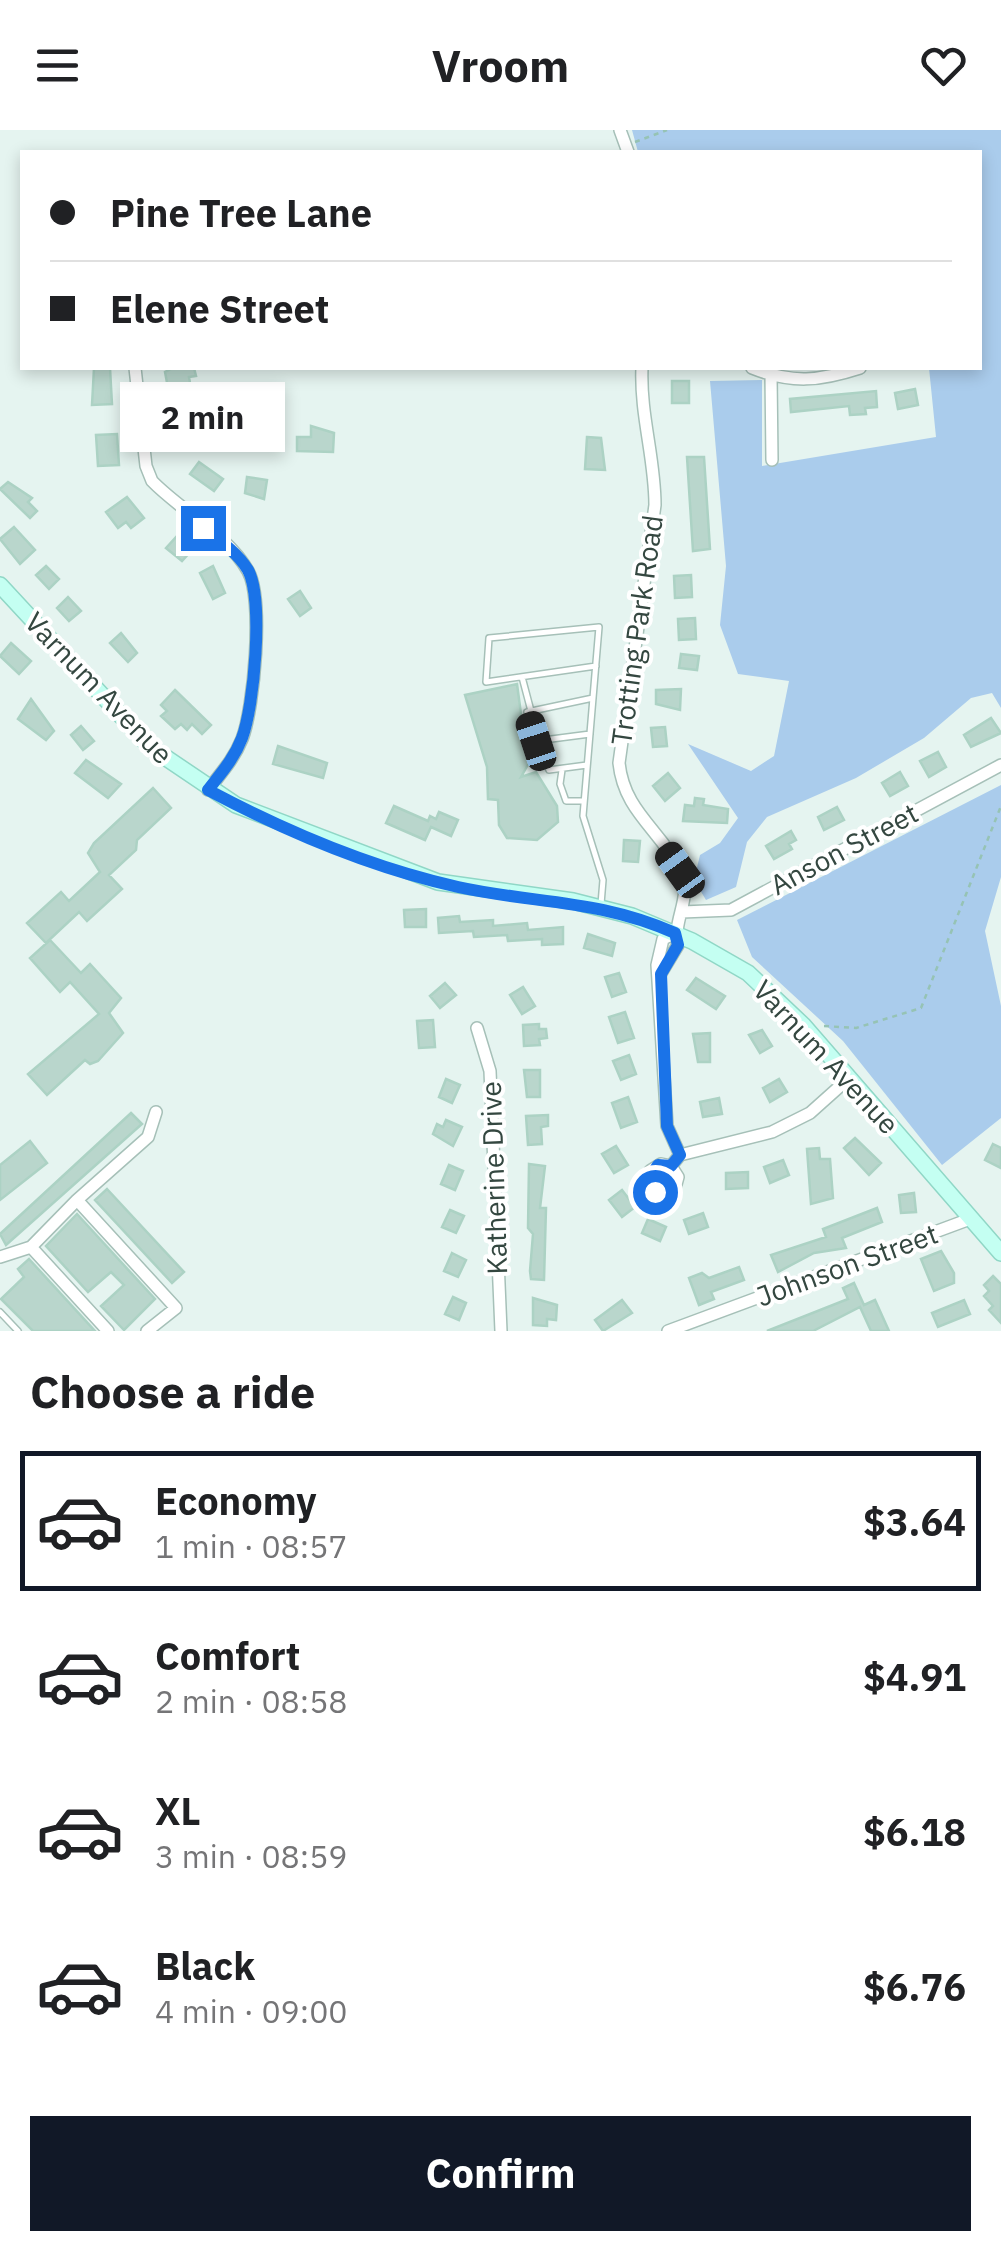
<!DOCTYPE html>
<html lang="en">
<head>
<meta charset="utf-8">
<style>
  :root { --surface:#fff; --page:#f2f2f2; --text:#202124; --muted:#757577; --line:#e0e0e0; --accent:#111827 }
  body { margin:0; font-family:"IBM Plex Sans",sans-serif; background:var(--page); color:var(--text); height:100vh; display:flex; flex-direction:column; font-size:38px; white-space:nowrap }
  * { box-sizing:border-box; margin:0 }
  p { font-size:32px; color:var(--muted) }
  .icon { flex:none; width:55px; height:55px; fill:none; stroke:currentColor; stroke-width:2; stroke-linecap:round; stroke-linejoin:round }
  .map { position:relative; height:1201px; overflow:hidden }
  .details { display:flex; flex-direction:column; background:var(--surface); flex:1 }
  .details>* { flex:none }
  .top-card { position:absolute; left:20px; top:20px; width:962px; height:220px; border-radius:0px; box-shadow:0 5px 15px #0003; display:grid; align-content:center; height:220px; padding:0 30px; background:var(--surface) }
  .end { position:absolute; width:45px; height:45px; margin:-22px; border:12px solid #1a73e8; background:#fff; box-shadow:0 0 0 5px #fff }
  .from { border-radius:50% }
  .bubble { position:absolute; height:70px; border-radius:0px; background:var(--surface); box-shadow:0 5px 15px #0003; font-size:32px; font-weight:700; line-height:70px; text-align:center }
  .car { position:absolute; width:30px; height:60px; margin:-30px -15px; border-radius:12px; box-shadow:0 0 8px 2px #0007; background:linear-gradient(#222 24%,#8ab4d8 0 40%,#222 0 76%,#8ab4d8 0 86%,#222 0) }
  .top-card b { display:flex; align-items:center; gap:35px; height:95px; font-size:38px }
  .top-card b+b { border-top:2px solid var(--line) }
  .top-card i { width:25px; height:25px; background:var(--text) }
  ul { padding:0; list-style:none }
  li { display:flex; align-items:center; gap:30px; height:140px; margin:0 20px 15px; padding:0 10px; border:5px solid transparent; border-radius:0px }
  li div { flex:1 }
  li b { display:block; font-size:38px }
  li em { font-style:normal; font-weight:700 }
  li.on { border-color:var(--accent) }
  li>.icon { width:90px; height:90px; stroke-width:1.5 }
  h2 { padding:0 30px; font-size:45px; line-height:120px }
  .button { display:flex; gap:20px; margin-top:auto; padding:20px 30px }
  .button a { flex:1; height:115px; border-radius:0px; background:var(--accent); color:#fff; font-size:40px; font-weight:700; line-height:115px; text-align:center }
  header { display:flex; justify-content:space-between; align-items:center; height:130px; padding:0 30px; background:var(--surface); font-size:45px; font-weight:700 }
  .map>svg:first-child { display:block }
  .green { fill:#aaccec }
  .building { fill:#b9d6cc; stroke:#acd2c4; stroke-width:2.5 }
  .lines { fill:none; stroke-linecap:round; stroke-linejoin:round }
  .lane-casing { stroke:#a6c0b8; stroke-width:8 }
  .street-casing { stroke:#a6c0b8; stroke-width:14 }
  .secondary-casing { stroke:#90d7c6; stroke-width:18 }
  .path { stroke:#96c3b4; stroke-width:2.5; stroke-dasharray:5 5; stroke-linecap:butt }
  .lane { stroke:#fff; stroke-width:5 }
  .street { stroke:#fff; stroke-width:11 }
  .secondary { stroke:#c4fff2; stroke-width:15 }
  .route { stroke:#1a73e8; stroke-width:12 }
  .labels { text-anchor:middle; stroke-width:8; stroke-linejoin:round; paint-order:stroke }
  .street-label { font-size:28px; fill:#344740; stroke:#fff }
</style>
</head>
<body>
<header><svg class="icon" aria-label="menu" viewBox="0 0 24 24"><path d="M4 6h16M4 12h16M4 18h16"/></svg>Vroom<svg class="icon" aria-label="heart" viewBox="0 0 24 24"><path d="M12 20l-8-8c-3-5 5-10 8-4 3-6 11-1 8 4z"/></svg></header>
<div class="map">
<svg width="1001" height="1201" viewBox="0 0 1001 1201">
  <rect width="100%" height="100%" fill="#e5f4f0"/>
  <!-- green -->
  <path class="green" d="M632 0H1001V578L992 563 971 568 924 608 856 648 767 687 747 712 736 757 706 770 694 750 700 725 720 713 738 688 688 614 751 641 774 626 789 551 738 544 720 495 726 436 710 251 762 250V336L936 307 929 238H980V22H638Z
    M1001 655V747L985 801 1001 876V988L942 1035 843 911 752 827 737 790Z"/>
  <!-- building -->
  <path class="building" d="M94 238H110L112 274 92 275Z
    M173 238H194L196 246 189 247 190 253 168 258 165 242Z
    M672 251H689V273H672Z
    M915 259 918 275 898 279 895 263Z
    M876 261 877 277 865 278 866 284 850 285 849 276 791 282 790 269Z
    M184 274 186 296 170 297 168 275Z
    M311 296 334 303 333 322 297 321V307H311Z
    M117 304 119 335 98 336 96 305Z
    M587 307 601 308 605 340 585 339Z
    M687 327H704L710 419 693 421Z
    M199 332 223 349 214 361 190 344Z
    M247 347 267 350 264 369 245 363Z
    M8 352 32 368 28 372 37 381 30 388 0 359Z
    M127 367 144 388 131 398 126 392 118 398 106 382Z
    M14 397 35 420 20 434 0 409Z
    M177 406 193 419 182 431 166 418Z
    M46 436 59 449 49 459 36 445Z
    M213 436 225 463 213 469 200 443Z
    M691 445 692 467 675 468 674 446Z
    M300 461 311 478 300 486 288 469Z
    M68 467 81 481 69 491 57 478Z
    M695 488 696 509 679 510 678 489Z
    M121 503 137 523 128 532 110 513Z
    M11 513 31 531 19 544 0 526Z
    M681 524 699 526 697 540 679 538Z
    M517 554 521 584 535 622 521 647 536 642 557 676 558 692 537 710 507 708 499 695 498 670 488 669 487 637 465 565Z
    M681 559 680 580 656 574V560Z
    M175 560 211 595 202 604 192 594 187 600 181 594 175 599 161 586 167 581 161 575Z
    M31 569 54 601 46 610 18 589Z
    M991 588 1001 603 971 617 964 605Z
    M81 596 94 611 83 620 71 605Z
    M665 597 667 616 653 617 651 598Z
    M278 616 327 633 323 648 273 634Z
    M938 622 946 637 929 647 920 631Z
    M86 630 121 654 108 668 75 643Z
    M900 642 908 656 890 666 882 653Z
    M668 643 680 658 665 671 653 656Z
    M153 658 171 678 137 710 136 720 109 745 122 759 87 791 79 782 46 813 27 793 61 762 69 771 100 742 88 723 94 713Z
    M695 668 704 669 703 675 728 679 727 693 683 691 685 675 694 676Z
    M394 676 428 691 430 686 436 689 439 682 458 690 451 706 431 697 425 710 386 693Z
    M837 677 844 690 824 700 818 687Z
    M791 701 796 710 789 714 792 719 774 729 766 716Z
    M624 710 640 711 638 732 623 731Z
    M426 779V797H405L404 780Z
    M459 786 460 792 493 790V796L527 793 528 800 563 797V814L542 815V809L508 811 507 805 474 807 473 801 439 803 438 788Z
    M588 804 615 813 612 826 584 818Z
    M50 810 81 843 90 834 121 868 109 883 123 903 98 931 90 934 85 930 47 965 28 944 99 884 70 852 60 862 30 828Z
    M619 843 626 862 612 867 605 847Z
    M696 848 725 866 716 879 687 860Z
    M445 853 456 865 440 878 430 866Z
    M523 857 535 876 522 884 510 865Z
    M625 882 634 908 618 913 609 887Z
    M433 890 435 917 419 918 417 891Z
    M539 894V899H546L547 908 539 909 540 915 524 916 523 895Z
    M762 900 772 916 760 923 749 905Z
    M710 903V932H698L693 904Z
    M629 925 636 944 621 950 613 931Z
    M524 940H540V967H527Z
    M446 949 460 955 452 973 439 967Z
    M779 949 787 962 770 972 763 958Z
    M628 967 637 992 621 998 612 973Z
    M719 968 722 984 703 987 700 972Z
    M131 983 142 994 6 1115 0 1104Z
    M548 985V996L541 997 542 1014 528 1015 526 986Z
    M446 990 462 997 453 1016 433 1004 437 994 443 997Z
    M855 1008 881 1033 869 1045 844 1018Z
    M30 1011 47 1033 0 1070V1035Z
    M993 1014 1001 1018V1038L985 1030Z
    M616 1016 628 1035 614 1043 602 1024Z
    M819 1018 820 1029H830L833 1068 811 1074 807 1019Z
    M783 1030 789 1045 770 1053 764 1037Z
    M529 1034 545 1036 540 1078H546L544 1150 531 1149 530 1141 533 1104 528 1098Z
    M449 1035 463 1041 455 1060 441 1054Z
    M748 1042V1058L726 1059V1043Z
    M107 1059 184 1142 172 1153 95 1070Z
    M622 1060 635 1077 622 1087 609 1070Z
    M914 1063 916 1082 901 1083 899 1065Z
    M877 1078 882 1092 842 1108 846 1118 814 1123 778 1142 771 1125 826 1107 823 1099Z
    M450 1080 464 1086 456 1103 442 1097Z
    M703 1083 708 1097 689 1104 684 1090Z
    M77 1084 155 1169 124 1200 101 1176 124 1155 111 1142 88 1162 46 1116Z
    M648 1089 666 1097 660 1111 642 1103Z
    M941 1121 954 1143V1153L934 1161 921 1129Z
    M452 1123 466 1130 458 1147 444 1141Z
    M29 1129 95 1201H33L1 1169 24 1147 18 1139Z
    M739 1137 744 1150 711 1162 714 1169 699 1175 689 1148 702 1143 709 1148Z
    M993 1146 1001 1154V1193L989 1180 993 1176 984 1166 989 1161 984 1155Z
    M854 1153 864 1175 875 1170 889 1201H871L860 1177 813 1201H767L848 1169 843 1158Z
    M453 1167 466 1173 459 1190 445 1184Z
    M533 1168 557 1175 556 1190 547 1189V1196L533 1195Z
    M622 1170 632 1183 603 1201 595 1190Z
    M964 1170 970 1184 938 1197 932 1183Z"/>
  <g class="lines">
    <!-- lane casing -->
    <g class="lane-casing">
      <path id="lane" d="M596 536 486 552 489 508 599 497 583 686 603 750 601 774
        M522 547 531 581
        M536 611 590 604
        M587 635 549 640 527 582 593 568
        M562 640 560 654 566 671H584
        M0 1182 18 1201"/>
    </g>
    <!-- street casing -->
    <g class="street-casing">
      <path id="street" d="M620 0 628 22
        M135 238 146 336 152 351C181 381 228 405 248 441 264 469 254 578 242 609 234 629 221 643 208 660
        M642 238C640 285 655 328 655 375L619 633C624 681 659 699 680 739 694 766 672 789 678 815L661 843
        M752 238C792 254 820 251 860 238
        M771 245 772 330
        M682 782 731 780 1001 635
        M675 803 663 809 657 835 667 996 680 1025
        M477 898 490 941 501 1201
        M671 1036 661 1034 650 1041 648 1051 655 1062 667 1063 675 1058 678 1047 671 1036 680 1025 772 1002 810 983 848 949
        M77 1070 148 1007 156 982
        M31 1117 77 1070 176 1178 147 1201
        M0 1127 31 1117 108 1201
        M668 1201 970 1089"/>
    </g>
    <!-- secondary casing -->
    <g class="secondary-casing">
      <path id="secondary" d="M0 455 150 617 236 675 438 752 573 771 632 786 692 811 748 843 803 895 1001 1123"/>
    </g>
    <!-- path -->
    <path class="path" d="M635 12 667 0
      M824 896 856 898 921 878 1001 676"/>
    <!-- lane -->
    <use href="#lane" class="lane"/>
    <!-- street -->
    <use href="#street" class="street"/>
    <!-- secondary -->
    <use href="#secondary" class="secondary"/>
  </g>
  <g class="lines">
    <!-- route -->
    <path class="route" d="M203 398C219 410 237 422 248 440 264 469 254 577 242 608 234 629 221 643 208 660 285 701 373 738 458 757 536 774 598 769 675 803L678 815 661 844 667 996 680 1025 671 1036 658 1035 648 1050 655 1062"/>
  </g>
  <g class="labels">
    <!-- street labels -->
    <g class="street-label">
      <text transform="translate(637 500) rotate(-82)" y="10">Trotting Park Road</text>
      <text transform="translate(99 558) rotate(46)" y="10">Varnum Avenue</text>
      <text transform="translate(844 719) rotate(-28)" y="10">Anson Street</text>
      <text transform="translate(826 927) rotate(47)" y="10">Varnum Avenue</text>
      <text transform="translate(494 1048) rotate(-92)" y="10">Katherine Drive</text>
      <text transform="translate(847 1135) rotate(-20)" y="10">Johnson Street</text>
    </g>
  </g>
</svg>
<i class="end from" style="left:655px;top:1062px"></i>
<i class="end" style="left:203px;top:398px"></i>
<div class="bubble" style="left:120px;top:252px;width:165px">2 min</div>
<i class="car" style="left:536px;top:611px;rotate:342deg"></i>
<i class="car" style="left:680px;top:740px;rotate:324deg"></i>
<div class="top-card">
<b><i class="from"></i>Pine Tree Lane</b>
<b><i></i>Elene Street</b>
</div>
</div>
<section class="details">
<h2>Choose a ride</h2>
<ul>
<li class="on"><svg class="icon" aria-label="car" viewBox="0 0 24 24"><path d="M5 17H2v-5l4-1 3-4h7l3 4 3 1v5h-3M9 17h6M6 11h13"/><circle cx="7" cy="17" r="2"/><circle cx="17" cy="17" r="2"/></svg><div><b>Economy</b><p>1 min · 08:57</p></div><em>$3.64</em></li>
<li><svg class="icon" aria-label="car" viewBox="0 0 24 24"><path d="M5 17H2v-5l4-1 3-4h7l3 4 3 1v5h-3M9 17h6M6 11h13"/><circle cx="7" cy="17" r="2"/><circle cx="17" cy="17" r="2"/></svg><div><b>Comfort</b><p>2 min · 08:58</p></div><em>$4.91</em></li>
<li><svg class="icon" aria-label="car" viewBox="0 0 24 24"><path d="M5 17H2v-5l4-1 3-4h7l3 4 3 1v5h-3M9 17h6M6 11h13"/><circle cx="7" cy="17" r="2"/><circle cx="17" cy="17" r="2"/></svg><div><b>XL</b><p>3 min · 08:59</p></div><em>$6.18</em></li>
<li><svg class="icon" aria-label="car" viewBox="0 0 24 24"><path d="M5 17H2v-5l4-1 3-4h7l3 4 3 1v5h-3M9 17h6M6 11h13"/><circle cx="7" cy="17" r="2"/><circle cx="17" cy="17" r="2"/></svg><div><b>Black</b><p>4 min · 09:00</p></div><em>$6.76</em></li>
</ul>
<div class="button"><a>Confirm</a></div>
</section>
</body>
</html>
